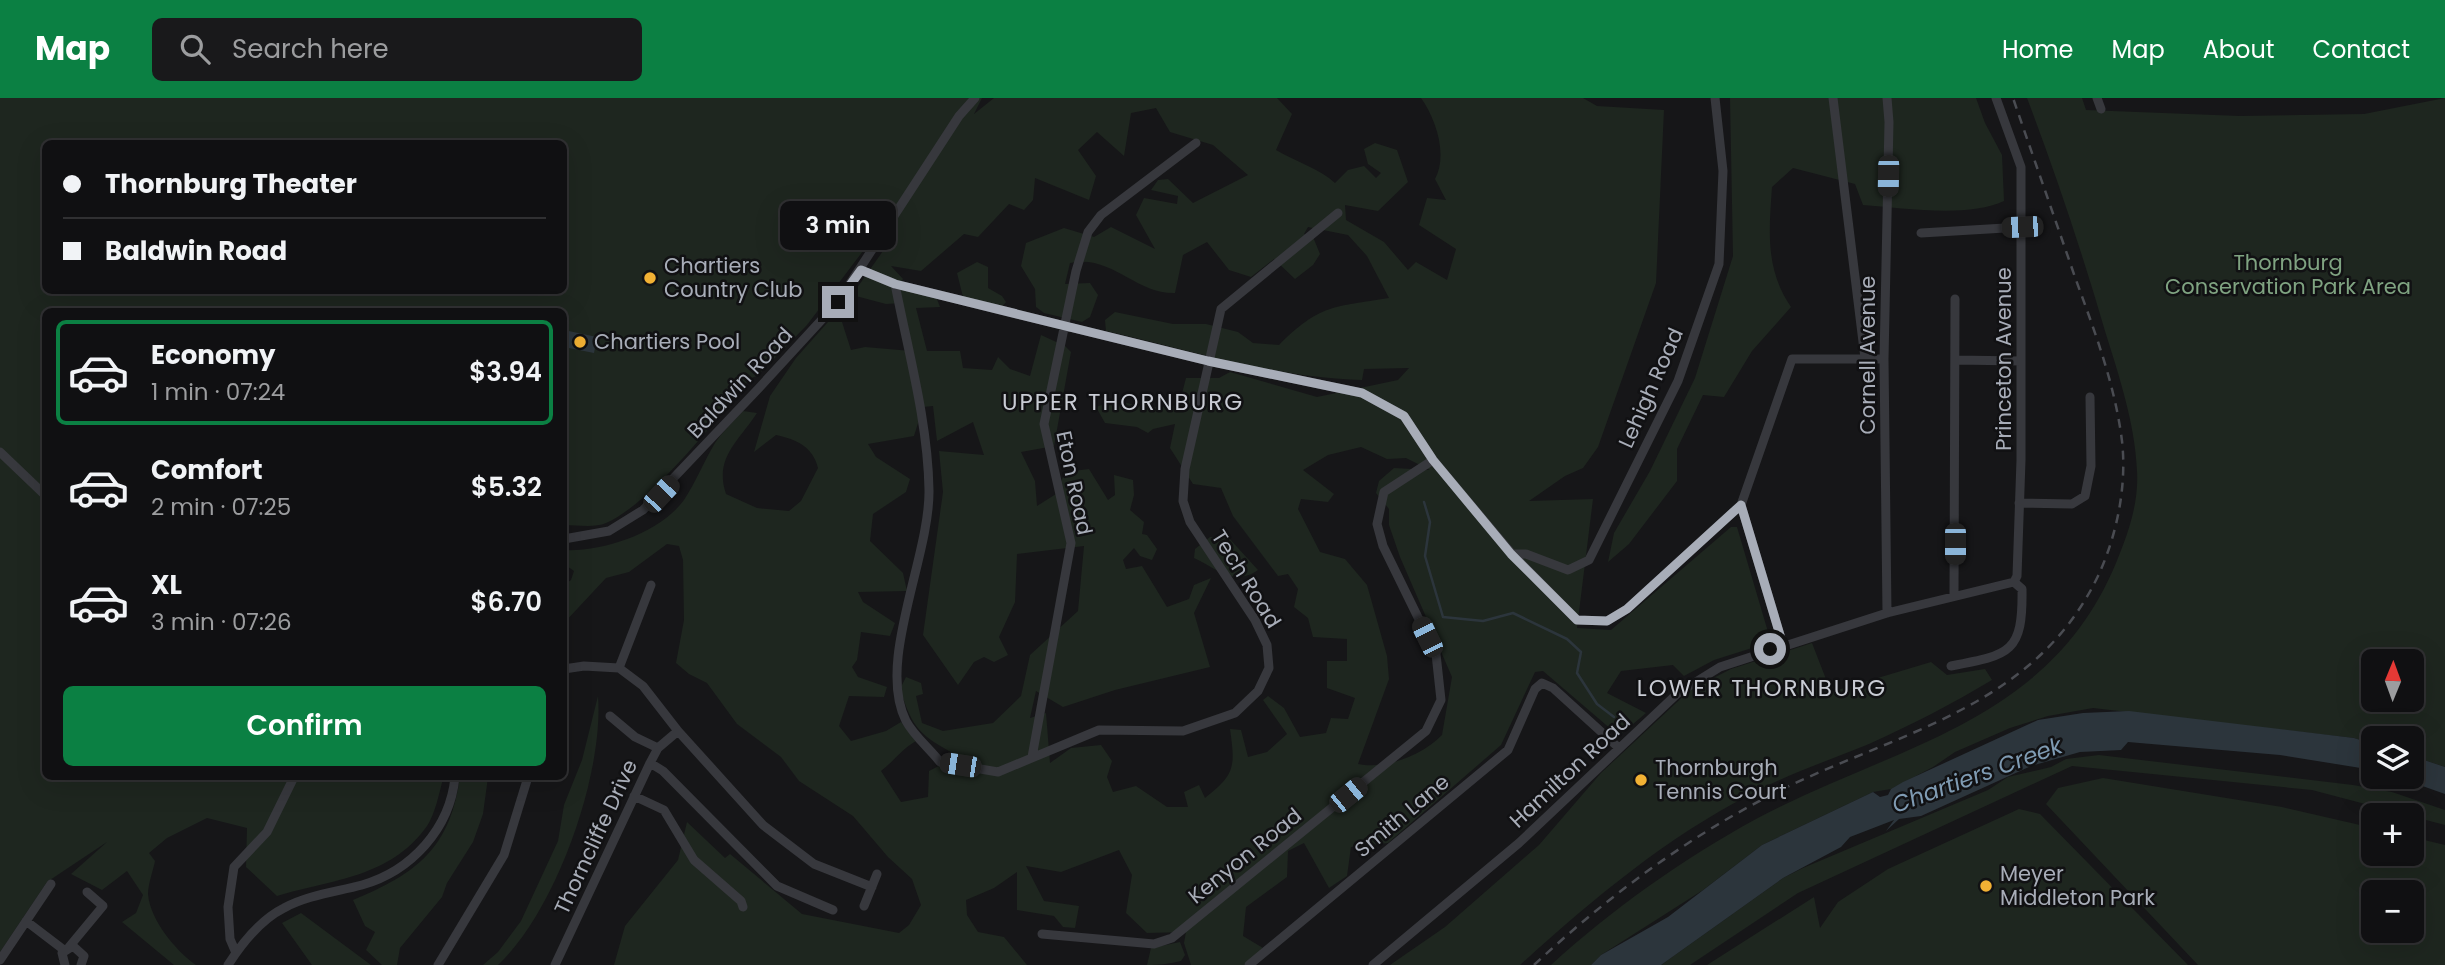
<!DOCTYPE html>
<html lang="en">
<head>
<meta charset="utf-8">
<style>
  :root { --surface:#101012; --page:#19191b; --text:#f1f3f6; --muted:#9c9d9f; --line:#303032; --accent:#0b8043 }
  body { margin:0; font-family:Poppins,sans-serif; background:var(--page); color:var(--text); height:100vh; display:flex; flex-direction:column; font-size:26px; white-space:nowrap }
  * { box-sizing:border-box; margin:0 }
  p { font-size:23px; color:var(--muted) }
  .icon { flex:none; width:38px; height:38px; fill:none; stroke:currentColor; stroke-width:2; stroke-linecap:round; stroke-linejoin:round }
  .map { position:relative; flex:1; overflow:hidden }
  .side { position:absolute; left:42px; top:210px; width:525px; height:472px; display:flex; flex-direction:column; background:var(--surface); border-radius:10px; box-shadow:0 7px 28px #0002,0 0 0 2px var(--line) }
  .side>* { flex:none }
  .banner { position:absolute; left:42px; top:42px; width:525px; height:154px; border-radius:10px; box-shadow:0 7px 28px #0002,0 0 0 2px var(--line); display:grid; align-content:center; height:154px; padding:0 21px; background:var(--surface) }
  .needle { width:46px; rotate:1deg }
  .buttons { position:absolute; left:2361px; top:551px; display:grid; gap:14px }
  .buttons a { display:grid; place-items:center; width:63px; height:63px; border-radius:10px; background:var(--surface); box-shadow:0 7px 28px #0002,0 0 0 2px var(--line); font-size:35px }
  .end { position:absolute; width:32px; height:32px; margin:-16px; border:9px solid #a8adb8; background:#111; box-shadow:0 0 0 4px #111 }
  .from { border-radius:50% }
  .bubble { position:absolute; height:49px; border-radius:10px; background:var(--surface); box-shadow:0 7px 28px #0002,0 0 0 2px var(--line); font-size:23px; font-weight:600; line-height:49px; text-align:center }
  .car { position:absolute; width:21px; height:42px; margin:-21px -10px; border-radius:9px; box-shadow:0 0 5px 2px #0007; background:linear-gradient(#222 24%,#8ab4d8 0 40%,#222 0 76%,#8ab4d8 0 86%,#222 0) }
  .banner b { display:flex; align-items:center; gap:24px; height:66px; font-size:26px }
  .banner b+b { border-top:2px solid var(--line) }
  .banner i { width:18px; height:18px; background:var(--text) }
  ul { padding:12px 0 0; list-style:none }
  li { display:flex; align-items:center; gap:21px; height:105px; margin:0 14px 10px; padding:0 7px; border:4px solid transparent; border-radius:10px }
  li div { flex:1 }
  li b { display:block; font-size:26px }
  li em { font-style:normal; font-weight:600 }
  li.on { border-color:var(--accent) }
  li>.icon { width:63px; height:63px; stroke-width:1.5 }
  .action { display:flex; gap:14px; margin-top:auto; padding:14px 21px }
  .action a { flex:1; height:80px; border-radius:10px; background:var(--accent); color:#fff; font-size:28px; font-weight:600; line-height:80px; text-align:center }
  header { display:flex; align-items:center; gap:42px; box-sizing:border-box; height:98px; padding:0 35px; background:var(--accent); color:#fff }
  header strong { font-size:33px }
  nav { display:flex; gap:38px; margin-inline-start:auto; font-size:24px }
  .search { width:490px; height:63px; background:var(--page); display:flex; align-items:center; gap:18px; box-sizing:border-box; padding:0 24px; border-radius:10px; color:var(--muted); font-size:26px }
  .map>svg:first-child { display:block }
  .green { fill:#1e261f; fill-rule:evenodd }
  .water { fill:#2c353c }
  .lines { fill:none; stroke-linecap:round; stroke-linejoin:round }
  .stream { stroke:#2c353c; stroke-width:2.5 }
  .minor { stroke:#37383d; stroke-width:9 }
  .rail { stroke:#4a4c52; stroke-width:2.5; stroke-dasharray:9 7; stroke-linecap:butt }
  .route { stroke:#a8adb8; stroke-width:9 }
  .poi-dot { fill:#f2b134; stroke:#111113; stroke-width:2.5 }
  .labels { text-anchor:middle; stroke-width:5; stroke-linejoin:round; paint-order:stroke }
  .park-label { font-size:21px; fill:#7fa381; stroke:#111113 }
  .poi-label { font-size:21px; fill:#a8adb8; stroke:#111113; text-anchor:start }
  .street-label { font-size:21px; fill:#a8adb8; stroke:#111113 }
  .neighbourhood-label { font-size:23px; letter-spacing:2px; fill:#c9ccd4; stroke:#111113 }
  .water-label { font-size:23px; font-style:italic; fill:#7f9bb3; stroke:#111113 }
</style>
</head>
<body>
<header>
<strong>Map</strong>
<div class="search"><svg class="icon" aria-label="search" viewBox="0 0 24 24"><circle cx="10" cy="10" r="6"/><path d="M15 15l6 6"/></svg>Search here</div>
<nav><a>Home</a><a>Map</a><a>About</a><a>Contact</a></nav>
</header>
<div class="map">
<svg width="2445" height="867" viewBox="0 0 2445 867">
  <rect width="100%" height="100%" fill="#161618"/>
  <!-- green -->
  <path class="green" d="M0 0H982L974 16 994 0H1277L1292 16 1276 52C1296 64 1319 70 1335 85L1348 72 1364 68 1376 80 1381 75 1368 66 1364 51 1375 45 1397 52 1408 84 1378 113 1345 107 1346 122 1384 144 1408 172 1416 164 1447 182 1456 151 1419 127 1427 100 1446 102 1435 81C1448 57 1436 21 1421 0H1583L1597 8 1664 12 1656 185 1598 349 1583 370 1565 378 1529 403 1593 401 1577 530 1611 532 1731 429H1737L1771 544 1714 562 1684 578 1673 567 1621 573 1607 595 1646 615 1619 638 1543 573 1535 574 1501 647 1388 745 1351 749 1347 778 1329 790 1304 745 1288 753 1287 779 1246 809 1243 838 1263 850 1244 867H1191L1184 845 1186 834 1147 835 1126 815 1132 777 1119 752 1061 774 1026 768 1044 803 1079 808 1075 830 1063 829 1054 818 1017 812V774L994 790 966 802 967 817 978 834 1004 839 1027 867H614L625 828 678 762 687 724 725 760 730 756 802 816 899 835 909 827 921 807 912 781 888 759 853 718 799 683 781 659 737 626 707 585 689 576 676 565 684 522 683 462 679 448 667 446 629 474 606 480 564 525V487L571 482 574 473 564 466V452C603 454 660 435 684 402 696 384 704 363 715 345 722 334 734 323 743 313L757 315C738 344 714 360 726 396L757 410 789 413 801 403 818 370C813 348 795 341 776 337L754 354 770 298 796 260 828 224H842L851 252 865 249 911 253 902 205 886 206 852 197 890 143 863 153 807 227 757 278 751 280C718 319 652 405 606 425 595 430 576 427 564 427V214H46V679H443V681C439 696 435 716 427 728 390 780 333 781 277 798L246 769 247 730 207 720 167 740 149 755 155 763C153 773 148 786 148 796 150 822 176 853 196 867H174L122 824 136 815 143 797 127 773 102 792 71 776 107 744 47 784 0 854ZM1156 10 1170 34 1213 47 1248 77 1193 105 1168 81 1158 82 1151 92 1178 98 1177 106 1144 100 1136 117 1155 151 1111 129 1094 139 1064 130 1026 145 1021 168 1035 191 1036 209 1044 215 1082 224 1090 219 1098 197 1090 185 1065 186 1070 165C1112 156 1135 196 1175 195L1183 157 1207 144 1229 172 1251 179 1274 161 1295 181 1313 167 1320 156 1313 139 1304 136 1308 129 1348 137 1367 158 1389 200C1334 209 1320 206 1279 247L1253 245 1238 234 1206 226H1173L1115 214 1105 222 1106 233C1189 252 1276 280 1362 282L1364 271 1409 270 1398 282 1317 299 1230 274 1219 280H1186L1179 307 1146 310 1116 302 1096 309 1105 325 1137 329 1148 335 1153 331 1175 326 1170 350 1193 386 1221 390 1233 418 1278 478 1288 476 1298 491 1294 509 1308 520 1313 539 1347 541V563H1327V590L1355 600 1348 621 1331 620 1326 635 1300 639 1284 610 1268 598 1263 602 1287 636 1267 654 1248 659 1241 632 1230 631C1235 668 1236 676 1205 700L1199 687 1184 694 1188 709H1167L1136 688 1113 694 1107 679 1112 663 1101 647 1071 650 1050 665 1046 615 1030 620 1036 593 1063 609 1115 592 1210 569 1194 515 1211 480 1194 487 1189 501 1167 509 1142 468 1126 471 1123 462 1134 450 1140 458 1152 462 1157 451 1147 437 1142 436 1144 424 1130 412 1134 397 1133 382 1114 377 1115 397 1108 402 1089 371 1065 374 1056 396 1037 408 1035 383 1021 354 1054 348 1071 254 1065 248 1041 237 1030 278 1010 271 998 259 992 272 963 270 960 253H927L916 210 940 209 937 201 898 189 903 181 891 168 921 173 964 136 978 139 1009 106 1024 112 1033 102 1035 80 1089 102 1096 78 1078 52 1097 34 1124 58 1131 15ZM46 46H564V192H46ZM933 308 937 343 973 324 984 357 939 353 943 394 923 537 958 587 974 564 984 559 994 564 1008 557 999 539 1015 504 1017 456 1084 448 1078 513 1030 557 1021 598 993 625 943 633 922 625 916 598 923 596 921 585 906 579 900 591C913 632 920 637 958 658L929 673 928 699 901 704 881 673C894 663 902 651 916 643L901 624 886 633 851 643 839 628 849 598 884 599 887 589 858 579 852 569 857 562 861 534 890 538 895 525 863 504 858 494 907 493 903 475 870 443 873 416 906 394 910 381 876 359 868 346 914 338 923 309ZM1361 349 1387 361 1406 360 1430 372 1394 370 1379 383 1376 395 1389 411V427L1400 459 1452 579 1442 637C1423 657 1385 672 1358 666L1389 581 1387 558 1367 487 1345 461 1320 454 1298 411 1301 401 1328 404 1334 396 1303 372 1328 357Z
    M1730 0H1976L1985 25 2002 57 2004 103C1969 120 1902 110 1863 107L1855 86 1793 70 1772 89C1769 133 1765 171 1791 209L1752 253 1724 299 1703 297 1677 351V383L1629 446 1608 464 1614 435 1650 373 1695 280 1733 158Z
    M2027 0H2082L2086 12 2240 18 2364 16 2445 0V669L2412 658V640H2373V646L2354 640 2093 610 2048 618 2010 630 1955 654 1933 669 1891 691 1873 694 1762 747 1703 792 1601 857 1591 867H1551C1612 811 1683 761 1756 721 1894 647 2049 627 2116 465 2128 436 2139 405 2137 373 2135 325 2119 278 2105 233 2082 154 2056 77 2027 0ZM2373 564H2412V602H2373Z
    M977 164 988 169V190L1002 198 1006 204 1001 210 963 199 957 175Z
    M1210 439H1228L1258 472C1234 489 1218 471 1194 460L1195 451Z
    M1812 545 1831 594 1931 564 1947 577 1985 571 1992 582C1952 606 1911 627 1869 646 1830 662 1788 676 1751 696 1664 741 1592 802 1520 867H1390L1445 829 1539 747 1601 675 1690 592 1731 571Z
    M598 598C604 676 556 813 498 867H483L498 854 521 823 558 743 564 707 582 662Z
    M2099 657 2353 687 2392 694 2445 712V727L2312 692 2072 668 1798 795 1690 867H1661L1783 780 1803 770 1988 692 2008 679 2051 669 2066 661Z
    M460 679H488L483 716 473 744 447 785 442 799 400 850 397 867H382L366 852 375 834 365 828 353 802C418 775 450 750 460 679Z
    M2103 680 2282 709 2373 730V756H2412V739L2445 747V867H2198L2046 706 2058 690ZM2412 794V833H2373V794Z
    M2019 711 2040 716 2188 867H1707L1814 799 1820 830 1838 804 1888 771Z
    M301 815 371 867H312L282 825Z
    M1180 844 1185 857 1181 863C1168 866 1160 867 1147 867L1151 850Z"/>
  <!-- water -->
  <path class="water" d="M564 232 597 239 594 255 564 249Z
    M2129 613 2354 640 2373 646V672L2280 657 2128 644 2121 652 2080 654 2031 668 1921 718 1899 721 1886 733 1894 722 1850 739 1841 749 1783 780 1661 867H1591L1601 857 1668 819 1762 747 1873 694 1880 699 1888 697 1891 691 1903 684 2038 622 2083 615Z
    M2412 658 2445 669V696L2397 679H2412Z"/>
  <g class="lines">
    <!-- stream -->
    <path class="stream" d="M1424 404 1430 424 1425 458 1443 519 1483 523 1513 515 1567 541 1581 554 1577 575 1597 606 1614 619"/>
    <!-- minor -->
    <path class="minor" d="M1833 0 1865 260
      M1996 0 2021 69V362L2017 478 2014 484
      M2097 0 2101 11
      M1921 135 2022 129
      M861 172 895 186 1208 263 1362 295 1404 318 1433 362 1512 456 1577 522 1607 523 1627 511 1741 407 1792 261H1884
      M895 186C908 253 928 324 929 392 930 459 876 564 906 623 914 638 930 651 940 664L998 674 1099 632 1183 633 1235 615 1258 593 1269 570 1267 547 1255 522 1190 424 1183 403 1185 371 1221 211 1338 115
      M1956 262 2021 263
      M0 354 46 398
      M2019 405 2072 406 2085 398 2091 368 2090 299
      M1741 407 1783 547
      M564 441 609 433 643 412 759 290 838 204 959 18 975 0
      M1512 456H1526L1568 472 1589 462 1678 283 1719 166 1723 73 1715 0
      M1954 498 1955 201
      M1887 515 1884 261 1889 24 1887 0
      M1951 568C2011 557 2023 554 2022 491L2014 484
      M564 571 584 568 619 570 651 487
      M610 618 635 639 658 650
      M678 633 763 727 814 766 872 789
      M1032 659 1071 445 1044 326 1076 173 1088 134 1101 117 1196 45
      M650 665 663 673 777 788 833 812
      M634 698 664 712 694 762 741 803 743 809
      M864 808 877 776
      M26 823 64 852
      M1042 836 1154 846 1172 840 1426 633 1441 602 1436 556 1383 448 1377 426 1384 394 1433 362
      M69 849 103 808 87 794
      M236 855 230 841 228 809 234 769 267 734 294 679
      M0 862 51 786
      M65 867 62 855 73 848 84 858 81 867
      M228 867C242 845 260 822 284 810 308 797 336 794 362 787 411 773 450 731 455 679
      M438 867 504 757 528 679
      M555 867 650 665 658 650 678 633 643 588 619 570
      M1249 867 1508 652 1535 591 1542 585 1553 590 1619 650
      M1373 867 1519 745 1678 595 1720 569 1887 515 2014 484"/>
    <!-- rail -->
    <path class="rail" d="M1534 867C1605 801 1682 743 1767 699 1890 635 2033 614 2098 478 2117 437 2127 388 2122 343 2115 287 2095 234 2076 182 2055 121 2034 61 2013 0"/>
  </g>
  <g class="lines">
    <!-- route -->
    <path class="route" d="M838 204 861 172 895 186 1208 263 1362 295 1404 318 1433 362 1511 456 1577 522 1607 523 1627 511 1741 407 1783 547 1770 551"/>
  </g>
  <!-- markers -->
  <g class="poi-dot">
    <circle cx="650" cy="180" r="7"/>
    <circle cx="580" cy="244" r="7"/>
    <circle cx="1641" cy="682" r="7"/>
    <circle cx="1986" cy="788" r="7"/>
  </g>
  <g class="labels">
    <!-- park labels -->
    <g class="park-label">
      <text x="2288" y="172">Thornburg<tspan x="2288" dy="24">Conservation Park Area</tspan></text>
    </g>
    <!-- poi labels -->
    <g class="poi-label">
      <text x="664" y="175">Chartiers<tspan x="664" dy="24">Country Club</tspan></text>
      <text x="594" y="251">Chartiers Pool</text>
      <text x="1655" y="677">Thornburgh<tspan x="1655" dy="24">Tennis Court</tspan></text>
      <text x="2000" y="783">Meyer<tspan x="2000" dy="24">Middleton Park</tspan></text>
    </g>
    <!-- street labels -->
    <g class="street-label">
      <text transform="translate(1868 257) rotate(-90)" y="7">Cornell Avenue</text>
      <text transform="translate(2004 261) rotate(-90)" y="7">Princeton Avenue</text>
      <text transform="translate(740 285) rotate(-47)" y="7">Baldwin Road</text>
      <text transform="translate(1651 290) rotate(-66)" y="7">Lehigh Road</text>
      <text transform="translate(1074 385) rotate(78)" y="7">Eton Road</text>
      <text transform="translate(1246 481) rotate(58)" y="7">Tech Road</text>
      <text transform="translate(1570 673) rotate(-43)" y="7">Hamilton Road</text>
      <text transform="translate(1402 718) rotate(-40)" y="7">Smith Lane</text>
      <text transform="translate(596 739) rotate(-65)" y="7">Thorncliffe Drive</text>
      <text transform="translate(1245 758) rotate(-39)" y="7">Kenyon Road</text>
    </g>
    <!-- neighbourhood labels -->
    <g class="neighbourhood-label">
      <text x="1123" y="312">UPPER THORNBURG</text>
      <text x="1762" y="598">LOWER THORNBURG</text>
    </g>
    <!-- water labels -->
    <g class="water-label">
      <text transform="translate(1977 677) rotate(-20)" y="8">Chartiers Creek</text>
    </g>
  </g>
</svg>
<div class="buttons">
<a><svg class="needle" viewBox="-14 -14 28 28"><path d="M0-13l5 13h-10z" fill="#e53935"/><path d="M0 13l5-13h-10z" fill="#9c9d9f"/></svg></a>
<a><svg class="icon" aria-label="layers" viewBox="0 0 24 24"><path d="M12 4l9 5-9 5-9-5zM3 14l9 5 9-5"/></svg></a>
<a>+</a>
<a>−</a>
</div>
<i class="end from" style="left:1770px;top:551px"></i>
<i class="end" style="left:838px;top:204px"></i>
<div class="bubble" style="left:780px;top:103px;width:116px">3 min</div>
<i class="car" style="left:1888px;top:78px;rotate:181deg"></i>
<i class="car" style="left:2022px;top:129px;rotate:268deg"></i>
<i class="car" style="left:661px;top:396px;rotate:43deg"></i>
<i class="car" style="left:1955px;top:446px;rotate:180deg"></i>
<i class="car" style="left:1427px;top:539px;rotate:334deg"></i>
<i class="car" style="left:960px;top:667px;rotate:279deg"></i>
<i class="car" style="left:1348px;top:697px;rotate:51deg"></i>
<div class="banner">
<b><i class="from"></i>Thornburg Theater</b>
<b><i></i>Baldwin Road</b>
</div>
<section class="side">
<ul>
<li class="on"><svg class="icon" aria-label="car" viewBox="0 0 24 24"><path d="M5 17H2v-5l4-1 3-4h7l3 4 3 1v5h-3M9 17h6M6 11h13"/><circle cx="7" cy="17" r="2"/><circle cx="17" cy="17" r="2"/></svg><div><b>Economy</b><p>1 min · 07:24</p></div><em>$3.94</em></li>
<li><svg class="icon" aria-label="car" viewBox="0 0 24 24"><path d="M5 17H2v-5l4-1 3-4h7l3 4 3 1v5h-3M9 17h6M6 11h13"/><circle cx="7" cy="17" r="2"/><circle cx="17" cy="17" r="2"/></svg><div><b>Comfort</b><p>2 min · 07:25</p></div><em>$5.32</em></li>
<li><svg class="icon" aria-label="car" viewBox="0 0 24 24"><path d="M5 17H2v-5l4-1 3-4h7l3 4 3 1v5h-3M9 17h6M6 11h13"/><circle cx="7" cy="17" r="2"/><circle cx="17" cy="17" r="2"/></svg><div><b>XL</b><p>3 min · 07:26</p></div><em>$6.70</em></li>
</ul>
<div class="action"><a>Confirm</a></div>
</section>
</div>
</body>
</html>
